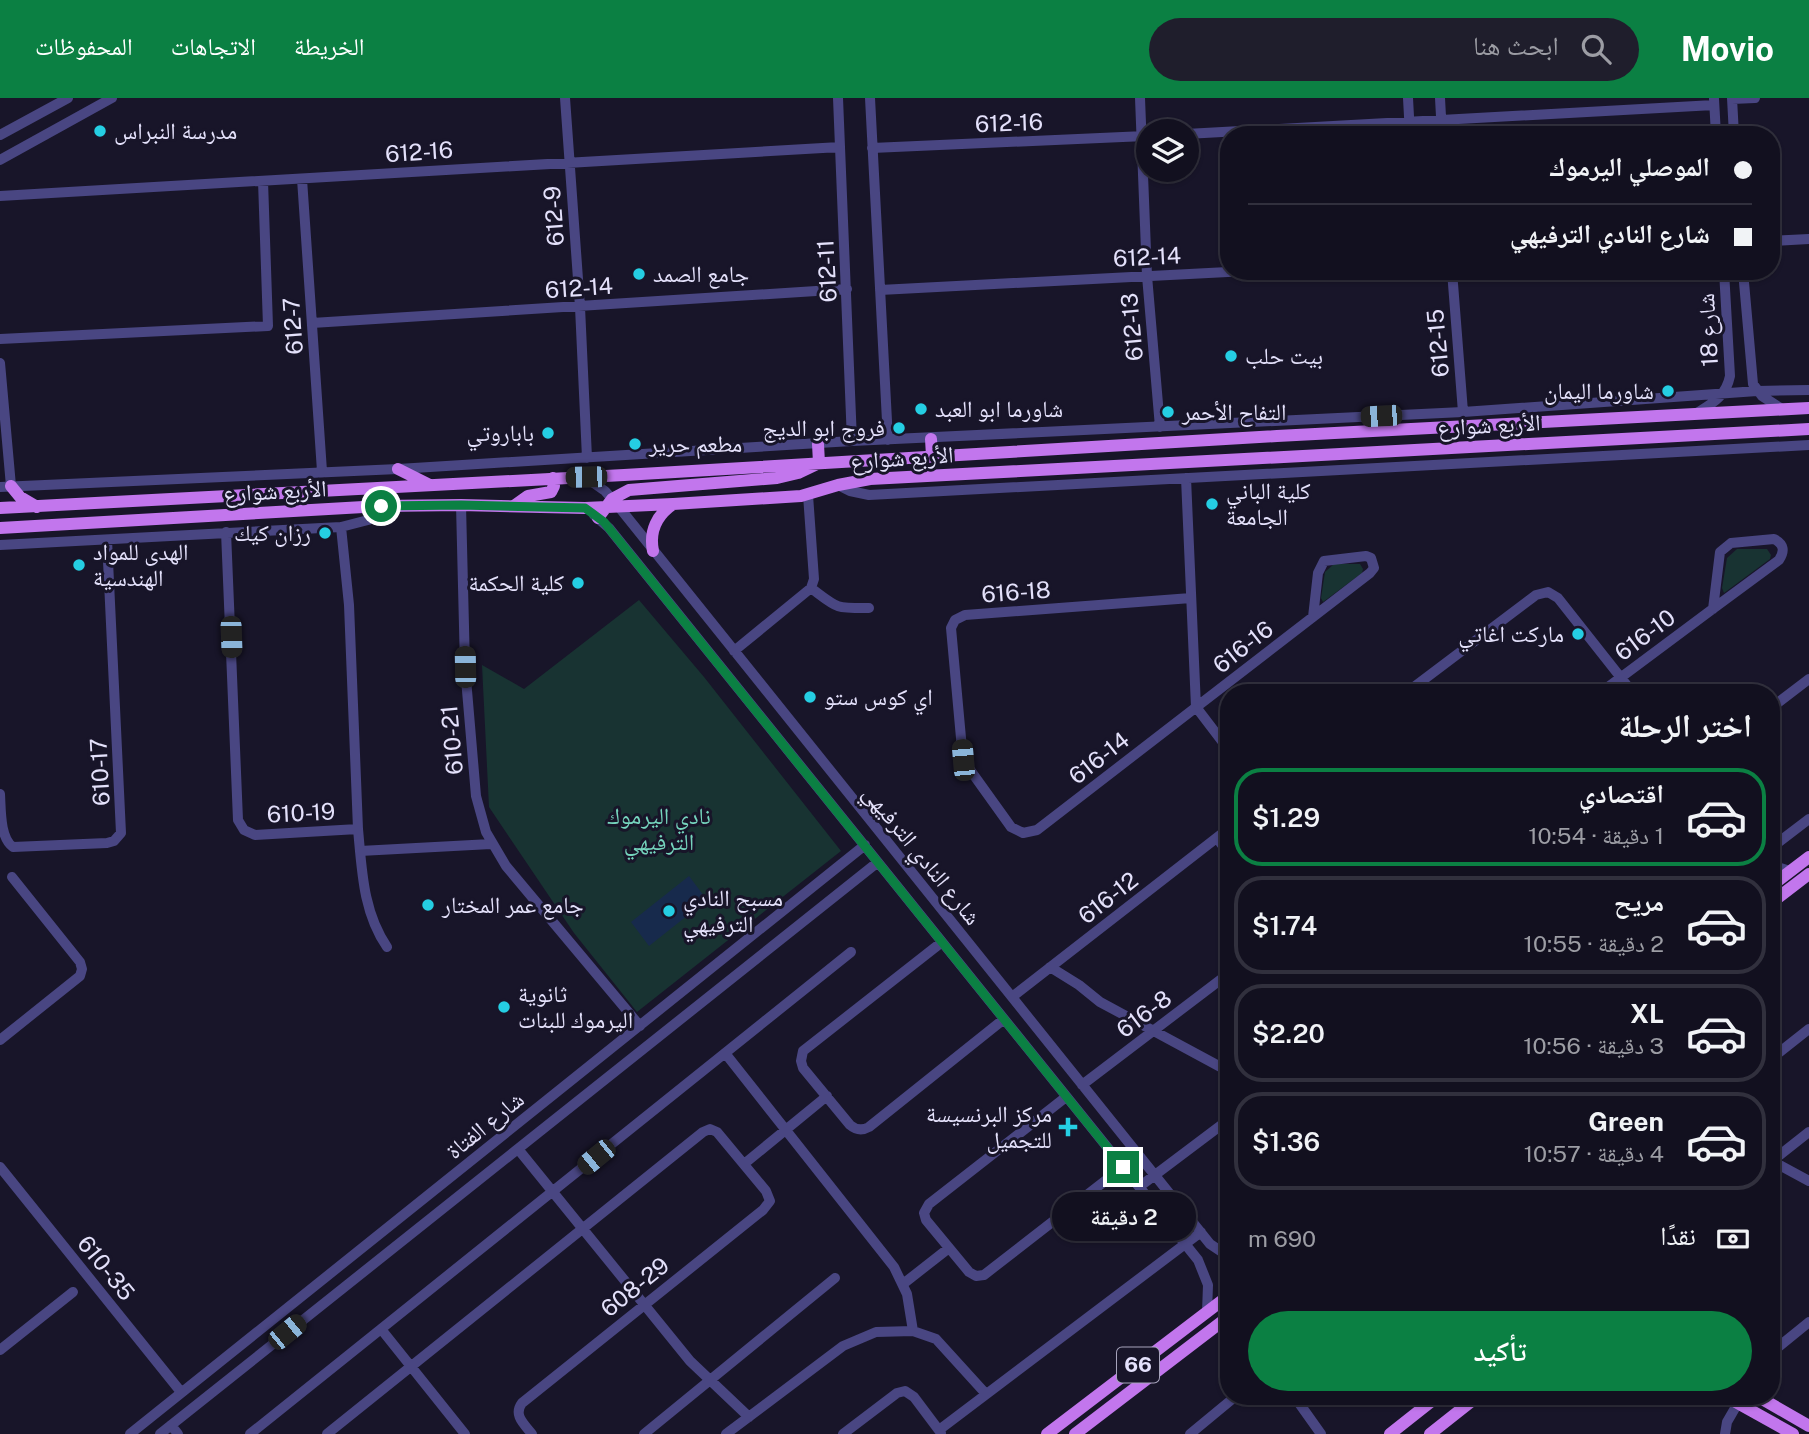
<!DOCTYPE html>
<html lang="ar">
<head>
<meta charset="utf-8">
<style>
  :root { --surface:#12101f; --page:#1f1e2c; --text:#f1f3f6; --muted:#9c9da4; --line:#31303d; --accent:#0b8043 }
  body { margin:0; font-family:"Public Sans","Noto Naskh Arabic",sans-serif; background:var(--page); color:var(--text); direction:rtl; height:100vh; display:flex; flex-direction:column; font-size:26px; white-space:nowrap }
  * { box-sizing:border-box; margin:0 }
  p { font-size:23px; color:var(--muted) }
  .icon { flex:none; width:38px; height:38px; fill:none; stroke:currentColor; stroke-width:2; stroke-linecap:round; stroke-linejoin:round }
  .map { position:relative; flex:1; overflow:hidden; direction:ltr }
  .sheet { position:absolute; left:1220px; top:586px; width:560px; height:721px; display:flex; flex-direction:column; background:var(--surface); border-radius:28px; box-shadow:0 2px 5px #0004,0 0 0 2px var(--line); direction:rtl }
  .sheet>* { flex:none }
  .hud { position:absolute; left:1220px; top:28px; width:560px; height:154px; border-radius:28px; box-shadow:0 2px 5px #0004,0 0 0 2px var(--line); direction:rtl; display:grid; align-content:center; height:154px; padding:0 28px; background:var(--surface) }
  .buttons { position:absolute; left:1136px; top:21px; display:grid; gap:14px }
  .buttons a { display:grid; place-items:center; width:63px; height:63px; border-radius:50%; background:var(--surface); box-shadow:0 2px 5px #0004,0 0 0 2px var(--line); font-size:35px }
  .end { position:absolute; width:32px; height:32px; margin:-16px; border:9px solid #0b8043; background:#fff; box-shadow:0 0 0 4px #fff }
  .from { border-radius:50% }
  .bubble { position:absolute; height:49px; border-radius:24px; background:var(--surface); box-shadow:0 2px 5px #0004,0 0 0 2px var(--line); font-size:23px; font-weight:600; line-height:49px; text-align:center; direction:rtl }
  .car { position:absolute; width:21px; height:42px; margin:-21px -10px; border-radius:9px; box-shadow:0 0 5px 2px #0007; background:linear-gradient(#222 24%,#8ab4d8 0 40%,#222 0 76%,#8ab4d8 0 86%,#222 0) }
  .hud b { display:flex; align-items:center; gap:24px; height:66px; font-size:26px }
  .hud b+b { border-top:2px solid var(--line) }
  .hud i { width:18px; height:18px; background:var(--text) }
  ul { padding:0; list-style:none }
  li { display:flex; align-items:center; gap:21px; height:98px; margin:0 14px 10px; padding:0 14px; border:4px solid var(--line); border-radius:28px }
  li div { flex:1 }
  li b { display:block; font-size:26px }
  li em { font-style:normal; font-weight:600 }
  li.on { border-color:var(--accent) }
  li>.icon { width:63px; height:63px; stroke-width:1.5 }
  h2 { padding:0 28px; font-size:32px; line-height:84px }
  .pay { display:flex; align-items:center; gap:18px; height:77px; padding:0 28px; font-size:26px }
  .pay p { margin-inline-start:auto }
  .button { display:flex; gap:14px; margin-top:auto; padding:14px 28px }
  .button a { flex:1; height:80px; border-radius:42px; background:var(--accent); color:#fff; font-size:28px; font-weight:600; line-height:80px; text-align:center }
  header { display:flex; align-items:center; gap:42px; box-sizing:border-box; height:98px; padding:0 35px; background:var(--accent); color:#fff }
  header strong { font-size:33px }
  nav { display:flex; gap:38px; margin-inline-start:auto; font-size:24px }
  .search { width:490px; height:63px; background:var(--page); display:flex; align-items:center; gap:18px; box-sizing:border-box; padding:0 24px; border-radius:38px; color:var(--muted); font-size:26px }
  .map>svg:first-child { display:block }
  .green { fill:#183332 }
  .water { fill:#172a4c }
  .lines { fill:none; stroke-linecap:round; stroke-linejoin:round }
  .minor { stroke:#494682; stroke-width:10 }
  .major { stroke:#c276ed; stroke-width:12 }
  .route { stroke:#0b8043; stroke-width:9 }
  .poi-dot { fill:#25cee3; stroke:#181529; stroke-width:2.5 }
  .labels { text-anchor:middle; stroke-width:6; stroke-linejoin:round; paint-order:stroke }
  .shield { fill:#181529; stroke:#a7a4bc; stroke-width:2 }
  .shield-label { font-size:21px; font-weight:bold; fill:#e4e1fb }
  .street-label { font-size:23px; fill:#e4e1fb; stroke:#181529 }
  .poi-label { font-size:23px; fill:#e4e1fb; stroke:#181529; text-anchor:start }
  .park-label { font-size:23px; fill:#75d4bd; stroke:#181529 }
</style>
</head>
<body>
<header>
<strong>Movio</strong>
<div class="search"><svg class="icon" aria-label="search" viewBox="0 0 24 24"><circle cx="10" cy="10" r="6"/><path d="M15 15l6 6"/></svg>ابحث هنا</div>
<nav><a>الخريطة</a><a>الاتجاهات</a><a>المحفوظات</a></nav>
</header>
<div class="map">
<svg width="1809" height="1336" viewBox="0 0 1809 1336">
  <rect width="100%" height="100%" fill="#181529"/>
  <!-- green -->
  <path class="green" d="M1737 451H1767L1771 457 1770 461 1724 495 1722 490 1727 460Z
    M1334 466H1360L1363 471 1362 475 1323 504 1321 500 1325 474Z
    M639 502 704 579 841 753 637 914 574 835 489 709 482 567 524 591Z"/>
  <!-- water -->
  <path class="water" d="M689 778 707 802 649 848 631 824Z"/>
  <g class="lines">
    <!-- minor -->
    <path class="minor" d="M565 0 580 209 587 360
      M838 0 852 343
      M870 0 888 342
      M1140 0 1147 178 1160 329
      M1408 0 1410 37
      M1440 0 1442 37
      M1732 0 1734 37
      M1714 1 1716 37
      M1732 1 1755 0
      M1186 36 1714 7
      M0 37 68 0
      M872 50 1145 38
      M0 62 112 0
      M302 81 322 373
      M0 98 840 49
      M1771 143 1809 141
      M1452 173 1463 314
      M1743 173 1753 286 1762 298 1782 311
      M880 192 1247 173
      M312 225 847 191
      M0 241 268 228 263 83
      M0 265 11 388
      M1697 315C1713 305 1726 298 1730 278L1724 173
      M585 379 605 393 619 409 1210 1146 1228 1158
      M1186 380 1196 609 1228 651
      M838 387 850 393 869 397 1809 347
      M0 389 398 371 852 343 1463 314 1757 293 1809 292
      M461 407 465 569 476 698 486 734 506 768 640 928
      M594 417 609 430 1198 1162 1208 1187 1207 1214
      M226 434 238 722 244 732 255 737 358 731 349 507 341 429
      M0 447 341 429 368 422 381 408
      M811 490C839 511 834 510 869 510
      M1191 500 965 517 955 522 951 530 963 662 1011 729 1023 735 1037 732 1370 475 1374 470 1371 460 1366 458 1324 463 1318 475 1313 519
      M734 553 811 490 814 481 808 397
      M1406 595 1536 497 1548 494 1558 500 1633 595
      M1600 595C1660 550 1719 506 1779 462 1785 453 1784 446 1774 441L1731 445 1720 454 1713 511
      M1771 610 1809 581
      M0 696C1 713 0 740 13 749L107 745 114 743 121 735 107 442
      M358 731C362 773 363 814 387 849
      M1217 740 1228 755
      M1771 750 1809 721
      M360 753 491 746
      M1771 767 1790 773
      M942 844 803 953 801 963 803 970 850 1027C856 1032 862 1033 869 1029L1004 921
      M1050 869 1079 887 1100 904 1228 973
      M1012 899 1228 731
      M0 942 80 878 82 871 80 864 12 779
      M725 955 894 1169 907 1196 913 1233
      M1771 961 1809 931
      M1082 987 1228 876
      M1066 999 929 1106 924 1115 926 1122 969 1174 976 1178 984 1177 1123 1069
      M518 1051 690 1263 749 1319
      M1772 1063 1809 1083
      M1771 1064 1809 1034
      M744 1066 827 998
      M0 1069 181 1294
      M1139 1089 1228 1022
      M903 1186 949 1150
      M381 1231 465 1336
      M0 1252 73 1194
      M1771 1255 1809 1224
      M1294 1298 1321 1336
      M171 1327 178 1336
      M939 1332 1201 1134
      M130 1336 865 747
      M160 1336 878 764
      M250 1336 851 854
      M327 1336 703 1034 710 1031 717 1034 766 1093 770 1103 763 1112 522 1305C513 1317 524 1326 532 1336
      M644 1336 835 1180
      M726 1336 843 1248 876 1234 913 1233 936 1241 986 1296
      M843 1336 897 1295 905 1293 914 1299 941 1335
      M1190 1336 1236 1298
      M1725 1336 1727 1324 1738 1305"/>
    <!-- major -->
    <path class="major" d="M931 341 932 358
      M398 371 428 386
      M11 388 20 399 37 409
      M514 408 528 398 551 394 554 388 553 380
      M0 410 624 377 1277 338 1809 310
      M598 420 612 401 629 392 777 380 798 375 819 365 818 346
      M0 430 381 408 461 407 585 410 673 406 801 398 838 387 870 381 1809 331
      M653 453C649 433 657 417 673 406
      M1771 788 1809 759
      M1771 805 1809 776
      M1725 1298 1793 1336
      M1757 1298 1809 1328
      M1047 1336 1228 1198
      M1075 1336 1228 1219
      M1390 1336 1438 1298
      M1430 1336 1478 1298"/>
  </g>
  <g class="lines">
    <!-- route -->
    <path class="route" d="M381 408 461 407 585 410 604 424 1123 1069"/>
  </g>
  <!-- markers -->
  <g class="poi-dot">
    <circle cx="100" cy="33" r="7"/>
    <circle cx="639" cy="176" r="7"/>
    <circle cx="1231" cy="258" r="7"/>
    <circle cx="1668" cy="293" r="7"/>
    <circle cx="921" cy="311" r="7"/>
    <circle cx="1168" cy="314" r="7"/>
    <circle cx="899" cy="330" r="7"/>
    <circle cx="548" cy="335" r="7"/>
    <circle cx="635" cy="346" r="7"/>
    <circle cx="1212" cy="406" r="7"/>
    <circle cx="325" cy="435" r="7"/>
    <circle cx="79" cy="467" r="7"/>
    <circle cx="578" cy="485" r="7"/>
    <circle cx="1578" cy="536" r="7"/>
    <circle cx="810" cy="599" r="7"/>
    <circle cx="428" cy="807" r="7"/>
    <circle cx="669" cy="813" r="7"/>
    <circle cx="504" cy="909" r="7"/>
    <path d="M1064.5 1018.5h7v7h7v7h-7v7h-7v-7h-7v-7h7z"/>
  </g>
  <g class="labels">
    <!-- shield labels -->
    <rect class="shield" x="1117" y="1249.5" width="42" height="35" rx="5"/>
    <g class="shield-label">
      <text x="1138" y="1274">66</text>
    </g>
    <!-- street labels -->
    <g class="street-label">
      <text transform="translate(1009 25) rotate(-2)" y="8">612-16</text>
      <text transform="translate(419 54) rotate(-4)" y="8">612-16</text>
      <text transform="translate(554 118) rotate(-94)" y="8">612-9</text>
      <text transform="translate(1147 159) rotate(-3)" y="8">612-14</text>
      <text transform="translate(827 173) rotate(-93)" y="8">612-11</text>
      <text transform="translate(579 190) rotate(-4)" y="8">612-14</text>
      <text transform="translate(293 228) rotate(-94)" y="8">612-7</text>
      <text transform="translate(1132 229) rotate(-95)" y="8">612-13</text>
      <text transform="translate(1708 232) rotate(-93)" y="8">شارع 18</text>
      <text transform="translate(1438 245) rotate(-95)" y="8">612-15</text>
      <text transform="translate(1489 327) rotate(-3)" y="8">الأربع شوارع</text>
      <text transform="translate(902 360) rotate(-4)" y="8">الأربع شوارع</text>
      <text transform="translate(275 393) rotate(-3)" y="8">الأربع شوارع</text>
      <text transform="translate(1016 494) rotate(-4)" y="8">616-18</text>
      <text transform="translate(1645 537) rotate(-37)" y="8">616-10</text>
      <text transform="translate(1243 549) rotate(-38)" y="8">616-16</text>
      <text transform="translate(452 642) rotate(-95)" y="8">610-21</text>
      <text transform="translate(1099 660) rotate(-38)" y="8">616-14</text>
      <text transform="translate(100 674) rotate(-93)" y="8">610-17</text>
      <text transform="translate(301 715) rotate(-3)" y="8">610-19</text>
      <text transform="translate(922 757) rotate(51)" y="8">شارع النادي الترفيهي</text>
      <text transform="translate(1108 800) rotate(-38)" y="8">616-12</text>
      <text transform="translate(1144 916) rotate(-37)" y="8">616-8</text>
      <text transform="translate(485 1027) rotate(-39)" y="8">شارع الفتاة</text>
      <text transform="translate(106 1170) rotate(51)" y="8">610-35</text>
      <text transform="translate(635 1189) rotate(-39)" y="8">608-29</text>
    </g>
    <!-- poi labels -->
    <g class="poi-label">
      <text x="114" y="41">مدرسة النبراس</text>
      <text x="653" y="184">جامع الصمد</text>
      <text x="1245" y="266">بيت حلب</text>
      <text x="1654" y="301" text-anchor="end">شاورما اليمان</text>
      <text x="935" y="319">شاورما ابو العبد</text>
      <text x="1182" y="322">التفاح الأحمر</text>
      <text x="885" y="338" text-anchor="end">فروج ابو الديج</text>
      <text x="534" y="343" text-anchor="end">باباروتي</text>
      <text x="649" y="354">مطعم حرير</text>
      <text x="1226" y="401">كلية الباني<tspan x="1226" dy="26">الجامعة</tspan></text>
      <text x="311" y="443" text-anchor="end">رزان كيك</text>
      <text x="93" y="462">الهدى للمواد<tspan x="93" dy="26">الهندسية</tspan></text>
      <text x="564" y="493" text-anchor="end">كلية الحكمة</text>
      <text x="1564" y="544" text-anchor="end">ماركت اغاتي</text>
      <text x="824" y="607">اي كوس ستو</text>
      <text x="683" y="808">مسبح النادي<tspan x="683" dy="26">الترفيهي</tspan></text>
      <text x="442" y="815">جامع عمر المختار</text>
      <text x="518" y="904">ثانوية<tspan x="518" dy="26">اليرموك للبنات</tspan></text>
      <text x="1052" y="1024" text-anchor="end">مركز البرنسيسة<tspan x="1052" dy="26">للتجميل</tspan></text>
    </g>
    <!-- park labels -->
    <g class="park-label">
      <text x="659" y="726">نادي اليرموك<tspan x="659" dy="26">الترفيهي</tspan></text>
    </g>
  </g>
</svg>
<div class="buttons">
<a><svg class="icon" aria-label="layers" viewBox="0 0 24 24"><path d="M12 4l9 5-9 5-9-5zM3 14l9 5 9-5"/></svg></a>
</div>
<i class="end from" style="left:381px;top:408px"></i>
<i class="end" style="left:1123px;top:1069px"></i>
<div class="bubble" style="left:1052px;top:1094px;width:144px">2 دقيقة</div>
<i class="car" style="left:1381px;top:318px;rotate:267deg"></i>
<i class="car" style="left:586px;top:379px;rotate:269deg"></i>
<i class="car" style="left:231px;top:539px;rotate:178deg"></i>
<i class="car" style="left:465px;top:569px;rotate:359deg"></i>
<i class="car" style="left:963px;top:662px;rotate:355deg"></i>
<i class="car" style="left:596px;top:1059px;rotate:231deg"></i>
<i class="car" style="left:287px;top:1234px;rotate:51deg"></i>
<div class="hud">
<b><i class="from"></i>الموصلي اليرموك</b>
<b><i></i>شارع النادي الترفيهي</b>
</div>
<section class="sheet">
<h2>اختر الرحلة</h2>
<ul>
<li class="on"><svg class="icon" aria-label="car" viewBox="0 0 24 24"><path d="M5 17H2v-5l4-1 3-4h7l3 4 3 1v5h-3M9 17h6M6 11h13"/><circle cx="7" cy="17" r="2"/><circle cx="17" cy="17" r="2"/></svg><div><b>اقتصادي</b><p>1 دقيقة · 10:54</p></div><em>$1.29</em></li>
<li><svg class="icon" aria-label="car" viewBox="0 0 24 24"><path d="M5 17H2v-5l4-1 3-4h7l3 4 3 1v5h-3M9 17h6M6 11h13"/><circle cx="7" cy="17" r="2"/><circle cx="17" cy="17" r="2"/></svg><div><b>مريح</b><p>2 دقيقة · 10:55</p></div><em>$1.74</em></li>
<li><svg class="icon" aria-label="car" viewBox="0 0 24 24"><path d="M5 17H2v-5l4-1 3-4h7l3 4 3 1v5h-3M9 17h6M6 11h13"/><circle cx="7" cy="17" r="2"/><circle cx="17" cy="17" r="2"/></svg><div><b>XL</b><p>3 دقيقة · 10:56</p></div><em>$2.20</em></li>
<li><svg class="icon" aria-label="car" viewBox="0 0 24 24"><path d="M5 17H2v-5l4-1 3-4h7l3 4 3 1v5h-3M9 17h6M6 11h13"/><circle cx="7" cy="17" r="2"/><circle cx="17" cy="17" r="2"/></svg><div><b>Green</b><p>4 دقيقة · 10:57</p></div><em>$1.36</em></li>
</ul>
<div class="pay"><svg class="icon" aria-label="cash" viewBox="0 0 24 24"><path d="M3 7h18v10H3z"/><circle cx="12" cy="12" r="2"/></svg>نقدًا<p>690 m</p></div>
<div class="button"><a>تأكيد</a></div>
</section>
</div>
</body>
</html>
